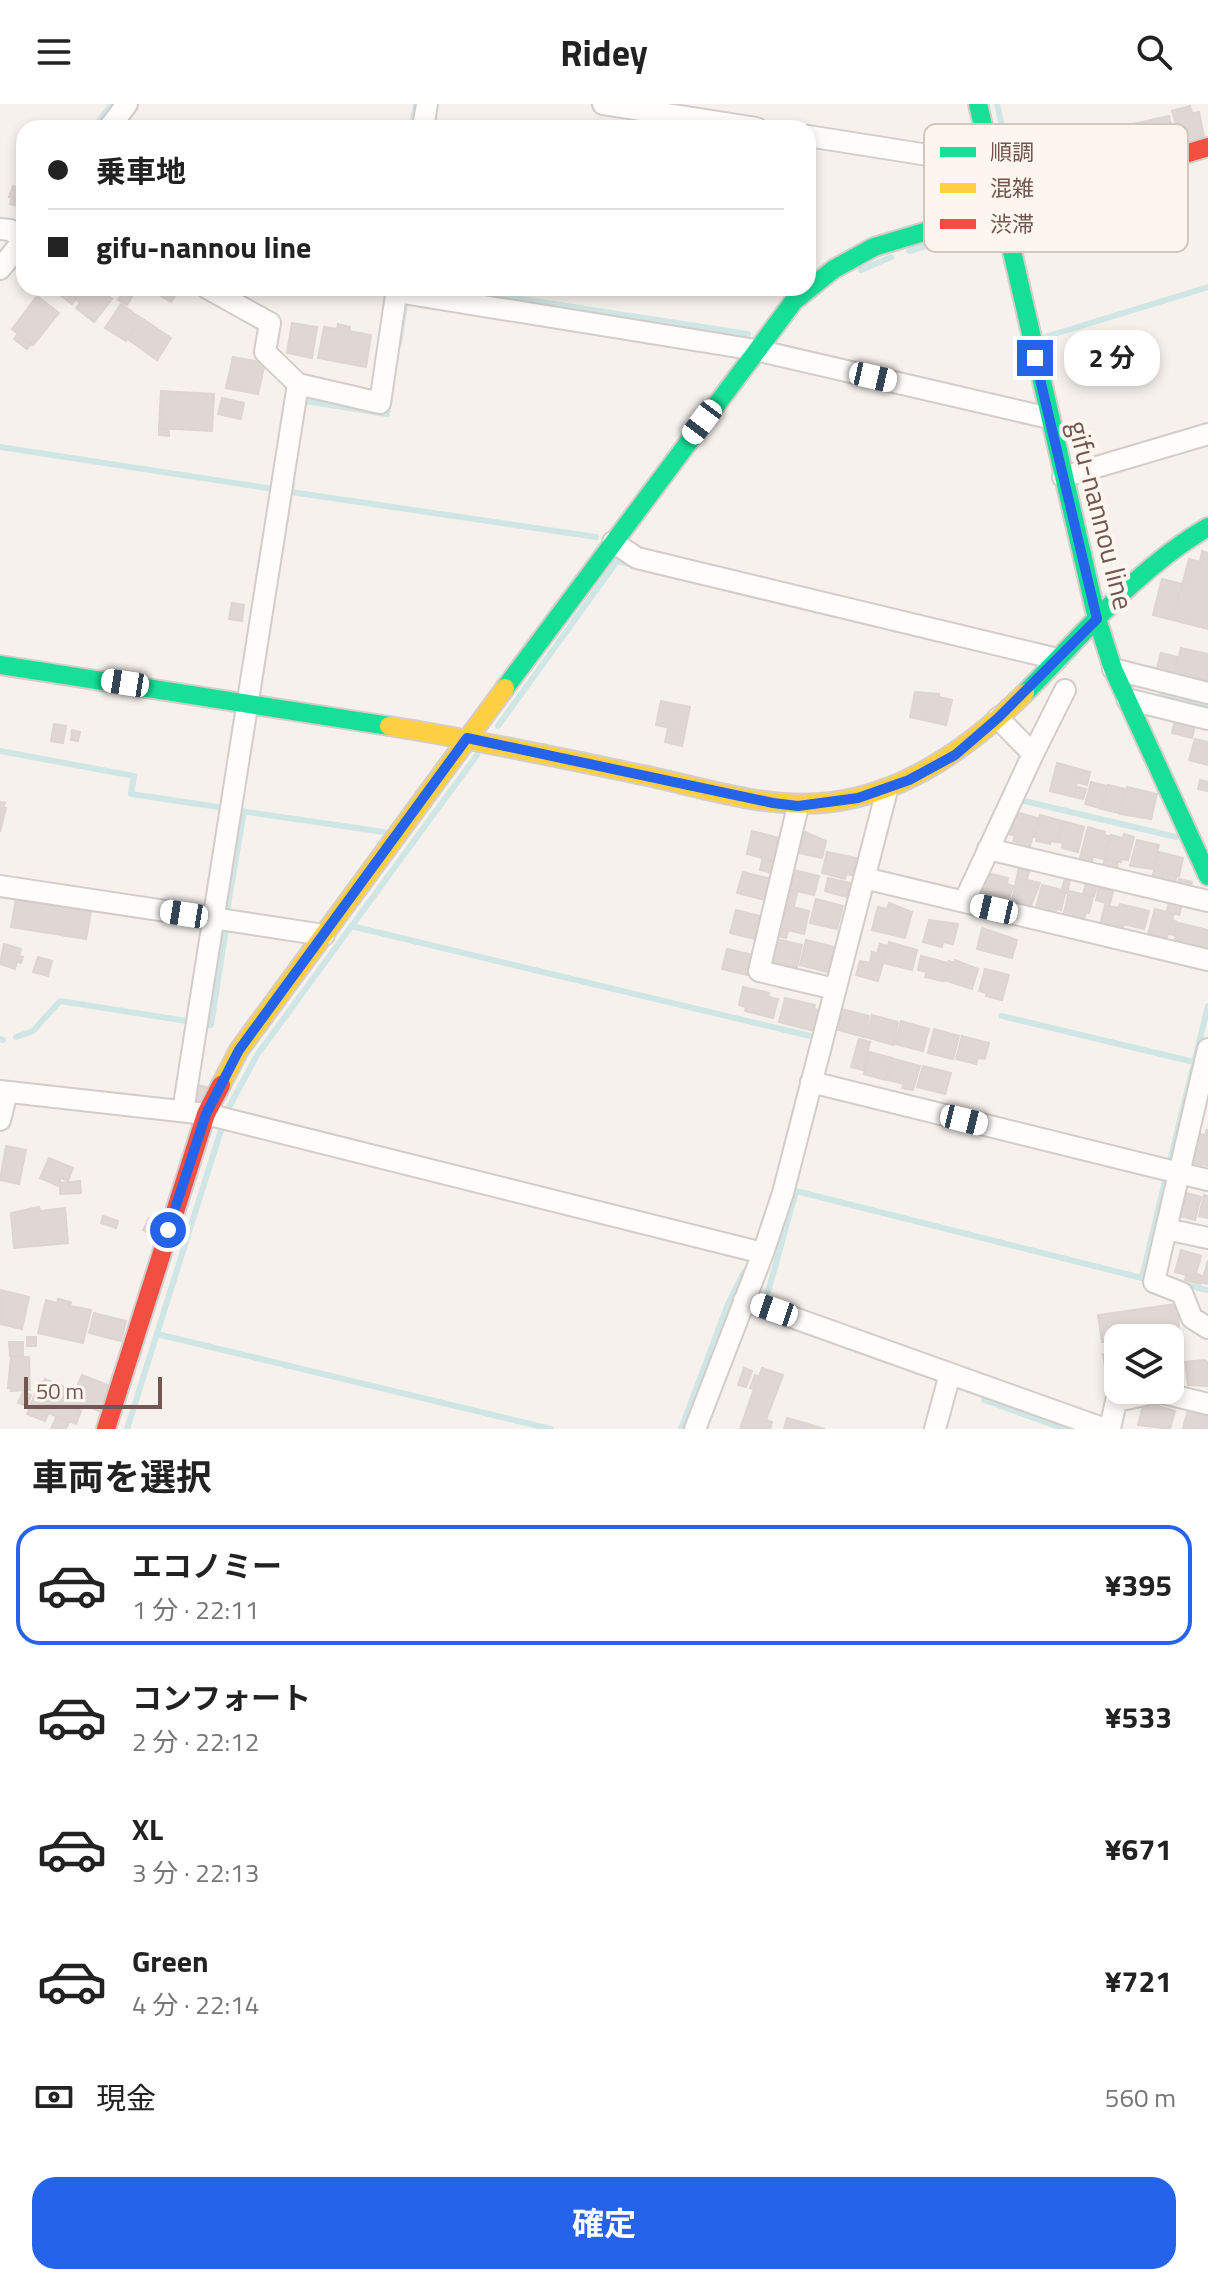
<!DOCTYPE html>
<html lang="ja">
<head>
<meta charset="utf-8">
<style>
  :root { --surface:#fff; --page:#f6f6f6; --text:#222; --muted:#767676; --line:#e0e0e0; --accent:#2563eb }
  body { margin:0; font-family:"Titillium Web","Noto Sans JP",sans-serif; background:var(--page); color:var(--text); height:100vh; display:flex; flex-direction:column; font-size:30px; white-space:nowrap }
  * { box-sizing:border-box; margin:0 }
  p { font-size:26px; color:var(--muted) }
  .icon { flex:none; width:44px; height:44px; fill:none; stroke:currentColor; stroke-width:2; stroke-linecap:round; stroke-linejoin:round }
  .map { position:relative; height:1325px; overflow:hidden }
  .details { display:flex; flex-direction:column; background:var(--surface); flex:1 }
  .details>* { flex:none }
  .top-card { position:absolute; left:16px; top:16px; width:800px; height:176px; border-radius:24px; box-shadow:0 4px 12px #0003; display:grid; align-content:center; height:176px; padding:0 32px; background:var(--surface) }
  .tools { position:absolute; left:1104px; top:1220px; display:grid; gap:16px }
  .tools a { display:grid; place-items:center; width:80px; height:80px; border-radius:16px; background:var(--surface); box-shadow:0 4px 12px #0003; font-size:40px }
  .scale { position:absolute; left:24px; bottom:20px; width:138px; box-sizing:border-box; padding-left:8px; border:4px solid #715750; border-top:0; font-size:22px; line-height:28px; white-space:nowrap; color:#715750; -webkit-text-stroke:6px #fdf6ef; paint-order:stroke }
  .end { position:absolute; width:36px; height:36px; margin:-18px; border:10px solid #2563eb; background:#fff; box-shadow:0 0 0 4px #fff }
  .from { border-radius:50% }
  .bubble { position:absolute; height:56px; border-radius:24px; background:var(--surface); box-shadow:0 4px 12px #0003; font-size:26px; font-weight:700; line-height:56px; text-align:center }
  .car { position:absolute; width:24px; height:48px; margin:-24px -12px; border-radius:10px; box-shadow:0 0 6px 2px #0007; background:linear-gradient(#fff 24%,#345 0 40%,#fff 0 76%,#345 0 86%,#fff 0) }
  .top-card b { display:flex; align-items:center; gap:28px; height:76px; font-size:30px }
  .top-card b+b { border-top:2px solid var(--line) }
  .top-card i { width:20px; height:20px; background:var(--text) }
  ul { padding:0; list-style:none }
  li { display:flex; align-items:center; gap:24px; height:120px; margin:0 16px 12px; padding:0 16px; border:4px solid transparent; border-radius:24px }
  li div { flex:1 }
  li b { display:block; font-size:30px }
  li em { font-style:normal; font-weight:700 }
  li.on { border-color:var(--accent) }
  li>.icon { width:72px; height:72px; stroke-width:1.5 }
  h2 { padding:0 32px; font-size:36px; line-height:96px }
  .pay { display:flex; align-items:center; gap:20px; height:88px; padding:0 32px; font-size:30px }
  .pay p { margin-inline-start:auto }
  .primary-button { display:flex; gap:16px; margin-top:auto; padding:16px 32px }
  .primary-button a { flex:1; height:92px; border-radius:24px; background:var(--accent); color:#fff; font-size:32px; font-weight:700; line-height:92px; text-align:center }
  header { display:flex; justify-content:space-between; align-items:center; height:104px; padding:0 32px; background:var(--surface); font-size:36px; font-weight:700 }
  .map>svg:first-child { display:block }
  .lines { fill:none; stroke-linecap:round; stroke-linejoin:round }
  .stream { stroke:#d0e6e5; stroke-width:6 }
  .building { fill:#dfd7d3; stroke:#ded4d0; stroke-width:2 }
  .street-casing { stroke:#d3ccc8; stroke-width:24 }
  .fast-casing { stroke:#d5cdca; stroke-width:22 }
  .slow-casing { stroke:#d5cdca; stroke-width:22 }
  .jam-casing { stroke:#d5cdca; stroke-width:22 }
  .street { stroke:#fefdfc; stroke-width:20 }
  .fast { stroke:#16e098; stroke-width:18 }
  .slow { stroke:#ffcf43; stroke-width:18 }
  .jam { stroke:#f24e42; stroke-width:18 }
  .route { stroke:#2563eb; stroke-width:10 }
  .labels { text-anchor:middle; stroke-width:8; stroke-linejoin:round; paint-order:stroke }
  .street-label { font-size:28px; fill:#715750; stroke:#fdf6ef }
  .key { fill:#fdf6ef; stroke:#d3c6bf; stroke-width:2 }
  .key-label { font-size:22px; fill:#715750 }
</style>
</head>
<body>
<header><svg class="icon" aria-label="menu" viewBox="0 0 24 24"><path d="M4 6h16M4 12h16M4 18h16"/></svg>Ridey<svg class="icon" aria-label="search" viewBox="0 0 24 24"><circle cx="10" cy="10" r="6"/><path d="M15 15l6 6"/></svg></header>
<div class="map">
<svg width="1208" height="1325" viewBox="0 0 1208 1325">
  <rect width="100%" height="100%" fill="#f6f1ed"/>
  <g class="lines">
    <!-- stream -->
    <path class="stream" d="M997 0 1017 88
      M94 24 112 0
      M412 24 416 0
      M909 147 989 124
      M861 166 891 153
      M449 184 748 230
      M1045 233 1208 183
      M399 239 406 195
      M304 302 305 297 387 310 388 301
      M0 343 274 385
      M292 380 291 388 596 433
      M617 457 633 461
      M1161 589 1208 601
      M498 622 618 456
      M0 647 134 672 131 690 225 704
      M1020 696 1176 733
      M240 707 384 728
      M227 807 244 707
      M351 822 814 933
      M1002 912 1194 958
      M207 921H211L226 825
      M16 933 33 927 60 897 193 918
      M0 935 3 936
      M229 1003 257 951 477 651
      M1171 1053 1208 902
      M1185 1181 1208 1186
      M768 1188 796 1087 1142 1174 1166 1073
      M157 1230 551 1325
      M984 1296 1065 1325
      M127 1325 221 1026
      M681 1325 728 1200 744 1168"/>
  </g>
  <!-- building -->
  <path class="building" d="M1190 2 1192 9 1199 8 1204 32 1181 38 1172 7Z
    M1169 12 1176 42 1140 53 1133 20Z
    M13 82 24 86V97L9 93Z
    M11 95 24 99 23 104 10 100Z
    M24 148V168L15 161Z
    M64 184H98L112 195 94 218 76 204 80 199 76 195 72 200 59 190Z
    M157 184H180L171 198 154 188Z
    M124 187 132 193 127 201 118 196Z
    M37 192 59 209 33 241 12 225Z
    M121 200 141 214 126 237 105 224Z
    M143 215 171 234 157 256 129 236Z
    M292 219 317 223 312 254 287 249Z
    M338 220 350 223 349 227 371 231 366 263 318 254 324 223 337 225Z
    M18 230 31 240 27 245 14 235Z
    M233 253 265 259 258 290 226 284Z
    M161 287 214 290 212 327 159 324Z
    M222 294 244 299 241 315 218 310Z
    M159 325 169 326V332L159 331Z
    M1202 447 1208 449V525L1173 516 1189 455 1200 458Z
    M1162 475 1182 480 1173 516 1153 511Z
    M232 499 244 501 242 517 229 515Z
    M1181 544 1208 550V576L1175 567Z
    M1161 549 1177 553 1172 571 1156 567Z
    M915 588 939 590V593L952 596 946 621 910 613Z
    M661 597 690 603 685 627 656 621Z
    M1176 613 1196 618 1192 634 1172 629Z
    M54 620 66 622 63 639 51 637Z
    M668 624 685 628 682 642 665 638Z
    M72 626 80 628 78 637 71 636Z
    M1195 635 1208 638V661L1189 656Z
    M1057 659 1090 668 1087 681 1077 678 1074 693 1050 687Z
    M1200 676 1208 678V687L1198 685Z
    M1091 678 1107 682 1100 704 1085 700Z
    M1108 681 1125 685 1119 709 1101 705Z
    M1077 683 1086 685 1083 695 1074 693Z
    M1127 683 1157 690 1151 715 1120 710Z
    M0 698 5 699 3 704H6L0 728Z
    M1015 708 1038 714 1030 742 1013 737 1015 732 1009 730Z
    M1040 711 1062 717 1056 738 1051 737 1050 740 1036 737 1037 733H1034Z
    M1063 717 1084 723 1078 748 1062 744 1063 739 1058 738Z
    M1088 723 1105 728 1104 731 1109 732 1103 755 1081 750Z
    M752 727 779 734 774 757 747 750Z
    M805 728 826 737 822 754 795 748 800 730 804 731Z
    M1124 730 1134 733 1128 756 1122 755 1121 758 1105 754 1111 731 1123 734Z
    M1137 736 1159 741 1153 765 1130 762Z
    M827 748 856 754 852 771 846 770 845 775 822 769Z
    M1159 748 1183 754 1179 772 1154 766Z
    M1081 750 1093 753 1091 763 1078 760Z
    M1105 755 1118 758 1116 769 1102 765Z
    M762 756 775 759 772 769 760 766Z
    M1019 762 1030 764 1027 776 1040 779 1031 802 1012 797Z
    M789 765 819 772 814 791 784 784Z
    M1154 767 1164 769 1162 778 1151 776Z
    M743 768 771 775 765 796 737 789Z
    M987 769 1008 774 1007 780 1013 782 1008 798 981 791Z
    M1165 770 1176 772 1175 779 1163 776Z
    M1066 771 1071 773 1067 789 1061 788Z
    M828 774 850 779 847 793 825 787Z
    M1179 775 1192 778 1189 786 1177 783Z
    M1087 776 1098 779 1094 792 1083 790Z
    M1042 781 1062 786 1061 789 1065 790 1061 806 1057 804 1055 809 1036 804Z
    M1099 783 1113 787 1110 800 1096 796Z
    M784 786 797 789 794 802 781 799Z
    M1069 787 1093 793 1089 809 1086 808 1084 815 1079 814 1078 817 1063 813Z
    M17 790 92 802 86 835 11 823Z
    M1170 794 1183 798 1179 811 1167 807Z
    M816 795 843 802 837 825 810 819Z
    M889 799 912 808 905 834 872 826 878 803 887 805Z
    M781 800 809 807 804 830 775 823Z
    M1120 800 1149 807 1144 825 1124 820 1123 823 1100 821 1105 801 1118 804Z
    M1155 805 1174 810 1172 816 1177 818 1174 831 1168 830 1167 834 1148 830Z
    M736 806 760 812 755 835 730 829Z
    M929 816 958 820 953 840 943 838 942 843 923 838Z
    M1179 819 1208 826V846L1174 838Z
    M774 824 788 827 786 834 773 831Z
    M982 824 1017 836 1012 854 977 845Z
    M772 834 802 841 797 863 766 856Z
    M806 836 834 843 828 868 800 861Z
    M889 838 917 846 912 866 884 859Z
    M4 840 21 845 19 852 23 853 21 859 17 858 15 865 0 860Z
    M880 840 888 842 885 851 877 849Z
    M727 845 753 851 748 871 722 865Z
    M872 848 885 852 878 877 856 871 860 857 870 859Z
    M921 852 948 859 943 877 925 873 927 868 918 866Z
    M38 853 52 857 48 872 33 868Z
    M955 856 978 865 972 885 944 876 949 857 954 859Z
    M985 865 1009 871 1002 896 986 892 987 889 979 887Z
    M743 883 769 889 768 893 778 895 773 914 745 907 746 903 739 901Z
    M785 894 815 901 814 905 819 906 814 927 779 918Z
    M841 905 869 912 864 933 835 925Z
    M872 911 898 918 893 941 866 933Z
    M901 917 929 925 923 947 895 940Z
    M934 925 959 932 953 955 928 949Z
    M962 932 989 939 985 955 978 954 976 960 956 955Z
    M859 935 870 938 863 966 851 963Z
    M869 948 892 954 886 976 864 970Z
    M894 955 920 962 913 986 902 984 904 980 888 976Z
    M923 962 951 969 945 990 917 983Z
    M198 981 207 983 204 1000 195 998Z
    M1207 1025V1062L1185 1058 1193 1028 1205 1031Z
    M6 1042 26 1046 19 1080 0 1076Z
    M49 1054 73 1064 68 1077 61 1074 58 1082 40 1074Z
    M80 1077 81 1089 60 1090V1079Z
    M1182 1088 1201 1093 1195 1116 1176 1111Z
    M1204 1091 1208 1092V1114L1199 1112Z
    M39 1103 40 1107 65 1104 68 1139 14 1144 11 1109Z
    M103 1112 118 1117 116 1124 101 1119Z
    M149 1114 163 1121 156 1133 143 1126Z
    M1181 1146 1201 1152 1195 1173 1175 1168Z
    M1208 1156V1180L1202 1179Z
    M1197 1170 1202 1172 1200 1180 1185 1176 1186 1171 1196 1174Z
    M0 1186 29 1193 22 1225 0 1220Z
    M58 1195 71 1198 70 1202 91 1206 83 1239 38 1229 46 1196 57 1199Z
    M1175 1200 1176 1205 1178 1204 1179 1227 1102 1238 1098 1211Z
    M94 1209 126 1217 121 1237 89 1229Z
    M27 1233H36V1242H27Z
    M9 1238H23V1252H10Z
    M1118 1248V1279H1117V1274L1107 1276 1103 1250Z
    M11 1253H29L30 1286 11 1287V1284H8Z
    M1205 1256 1207 1258 1208 1282 1188 1281 1185 1258Z
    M744 1264 752 1267 746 1283 738 1281Z
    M762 1264 783 1271 766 1316 772 1318 770 1325H740L754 1285 750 1284 755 1271 759 1273Z
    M82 1271 110 1282 99 1307 79 1299 77 1305 81 1307 76 1320 30 1302 40 1278 43 1279 45 1275 75 1287Z
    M1116 1275 1118 1286H1128L1109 1293 1107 1277Z
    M23 1288 31 1291 27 1302 18 1299Z
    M1154 1301 1175 1307 1170 1325 1138 1321 1143 1302 1153 1304Z
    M30 1302 48 1310 45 1317 27 1310Z
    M1188 1306 1208 1311V1325L1183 1324Z
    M56 1313 69 1318 66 1325H51Z
    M787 1314 825 1325H784Z"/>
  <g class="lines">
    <!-- street casing -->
    <g class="street-casing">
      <path id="street" d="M603 0 756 24
        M109 24 127 0
        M423 24 427 0
        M808 32 991 61
        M0 125 10 126 24 135
        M0 165 24 135
        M207 184 270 219 265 248 298 280
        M397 188 756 246 1049 314
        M1063 373 1208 330
        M613 438 637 454 1057 555
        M1113 565 1208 589
        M1127 595 1208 615
        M1033 650 1065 586
        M798 702 759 867 835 885
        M988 745 1208 797
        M864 774 1208 856
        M0 782 324 831
        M964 798 1033 650 998 614
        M1208 945 1166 1125 1208 1134
        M811 978 1208 1076
        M0 987 206 1010 763 1149
        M183 1007 298 280 380 299 397 184
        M0 1016 7 988
        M1166 1125 1154 1178 1182 1189 1192 1214 1208 1224
        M744 1196 1105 1325
        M695 1325 763 1149 783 1089 887 686
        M935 1325 950 1270
        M1110 1325 1116 1297 1159 1288 1208 1300"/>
    </g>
    <!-- fast casing -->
    <g class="fast-casing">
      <path id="fast" d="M978 0 1097 515 1113 565 1208 772
        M0 561 389 622
        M505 584 794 197 834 165 874 143 1078 82
        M1025 589C1082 532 1137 464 1208 423"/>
    </g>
    <!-- slow casing -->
    <g class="slow-casing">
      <path id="slow" d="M389 622C478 636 565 655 652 673 711 686 772 706 832 698 908 688 972 641 1025 589
        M221 981 239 946 505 584"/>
    </g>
    <!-- jam casing -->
    <g class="jam-casing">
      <path id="jam" d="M1078 82 1208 43
        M106 1325 206 1010 221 981"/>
    </g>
    <!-- street -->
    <use href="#street" class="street"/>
    <!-- fast -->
    <use href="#fast" class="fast"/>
    <!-- slow -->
    <use href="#slow" class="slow"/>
    <!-- jam -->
    <use href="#jam" class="jam"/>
  </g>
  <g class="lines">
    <!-- route -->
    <path class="route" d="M168 1126 206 1010 239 946 467 634 773 699 798 702 858 694 909 676 955 651 998 614 1097 515 1035 254"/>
  </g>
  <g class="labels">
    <!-- street labels -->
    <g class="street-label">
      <text transform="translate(1101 411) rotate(76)" y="10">gifu-nannou line</text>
    </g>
  </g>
  <!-- legend -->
  <rect x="924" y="20" width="264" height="128" rx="12" class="key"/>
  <rect x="940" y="43" width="36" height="10" fill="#16e098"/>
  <rect x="940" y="79" width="36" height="10" fill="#ffcf43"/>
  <rect x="940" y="115" width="36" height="10" fill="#f24e42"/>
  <g class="key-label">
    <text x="990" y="56">順調</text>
    <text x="990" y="92">混雑</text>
    <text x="990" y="128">渋滞</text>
  </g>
</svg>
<div class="tools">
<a><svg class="icon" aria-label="layers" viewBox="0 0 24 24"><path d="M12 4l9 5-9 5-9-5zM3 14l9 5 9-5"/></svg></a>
</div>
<div class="scale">50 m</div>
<i class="end from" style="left:168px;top:1126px"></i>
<i class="end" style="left:1035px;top:254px"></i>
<div class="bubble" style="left:1064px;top:226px;width:96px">2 分</div>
<i class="car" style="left:873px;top:273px;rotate:103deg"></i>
<i class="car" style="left:702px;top:318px;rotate:217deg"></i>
<i class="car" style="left:125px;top:579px;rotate:279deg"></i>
<i class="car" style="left:994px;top:805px;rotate:283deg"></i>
<i class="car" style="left:184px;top:810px;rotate:279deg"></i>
<i class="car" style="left:964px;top:1016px;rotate:104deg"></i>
<i class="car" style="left:774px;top:1206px;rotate:289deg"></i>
<div class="top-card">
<b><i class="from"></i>乗車地</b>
<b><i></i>gifu-nannou line</b>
</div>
</div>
<section class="details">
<h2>車両を選択</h2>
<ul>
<li class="on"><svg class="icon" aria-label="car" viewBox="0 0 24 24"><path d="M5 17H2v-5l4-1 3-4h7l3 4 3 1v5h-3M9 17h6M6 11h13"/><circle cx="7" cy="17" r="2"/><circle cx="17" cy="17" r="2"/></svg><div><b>エコノミー</b><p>1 分 · 22:11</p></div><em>¥395</em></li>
<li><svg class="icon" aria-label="car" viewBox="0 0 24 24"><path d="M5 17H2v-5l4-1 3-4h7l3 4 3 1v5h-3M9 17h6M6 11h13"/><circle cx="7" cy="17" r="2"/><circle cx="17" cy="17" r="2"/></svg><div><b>コンフォート</b><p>2 分 · 22:12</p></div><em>¥533</em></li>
<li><svg class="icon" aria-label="car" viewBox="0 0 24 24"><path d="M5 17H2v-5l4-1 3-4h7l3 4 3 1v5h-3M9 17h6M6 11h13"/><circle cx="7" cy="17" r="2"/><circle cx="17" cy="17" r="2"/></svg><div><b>XL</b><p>3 分 · 22:13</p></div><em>¥671</em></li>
<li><svg class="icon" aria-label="car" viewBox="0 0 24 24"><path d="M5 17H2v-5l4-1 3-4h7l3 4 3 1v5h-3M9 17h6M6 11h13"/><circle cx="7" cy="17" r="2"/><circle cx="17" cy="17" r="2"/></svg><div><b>Green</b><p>4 分 · 22:14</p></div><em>¥721</em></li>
</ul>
<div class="pay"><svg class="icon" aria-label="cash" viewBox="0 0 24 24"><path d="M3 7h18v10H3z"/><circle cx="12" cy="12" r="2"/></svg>現金<p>560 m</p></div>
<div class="primary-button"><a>確定</a></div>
</section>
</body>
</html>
